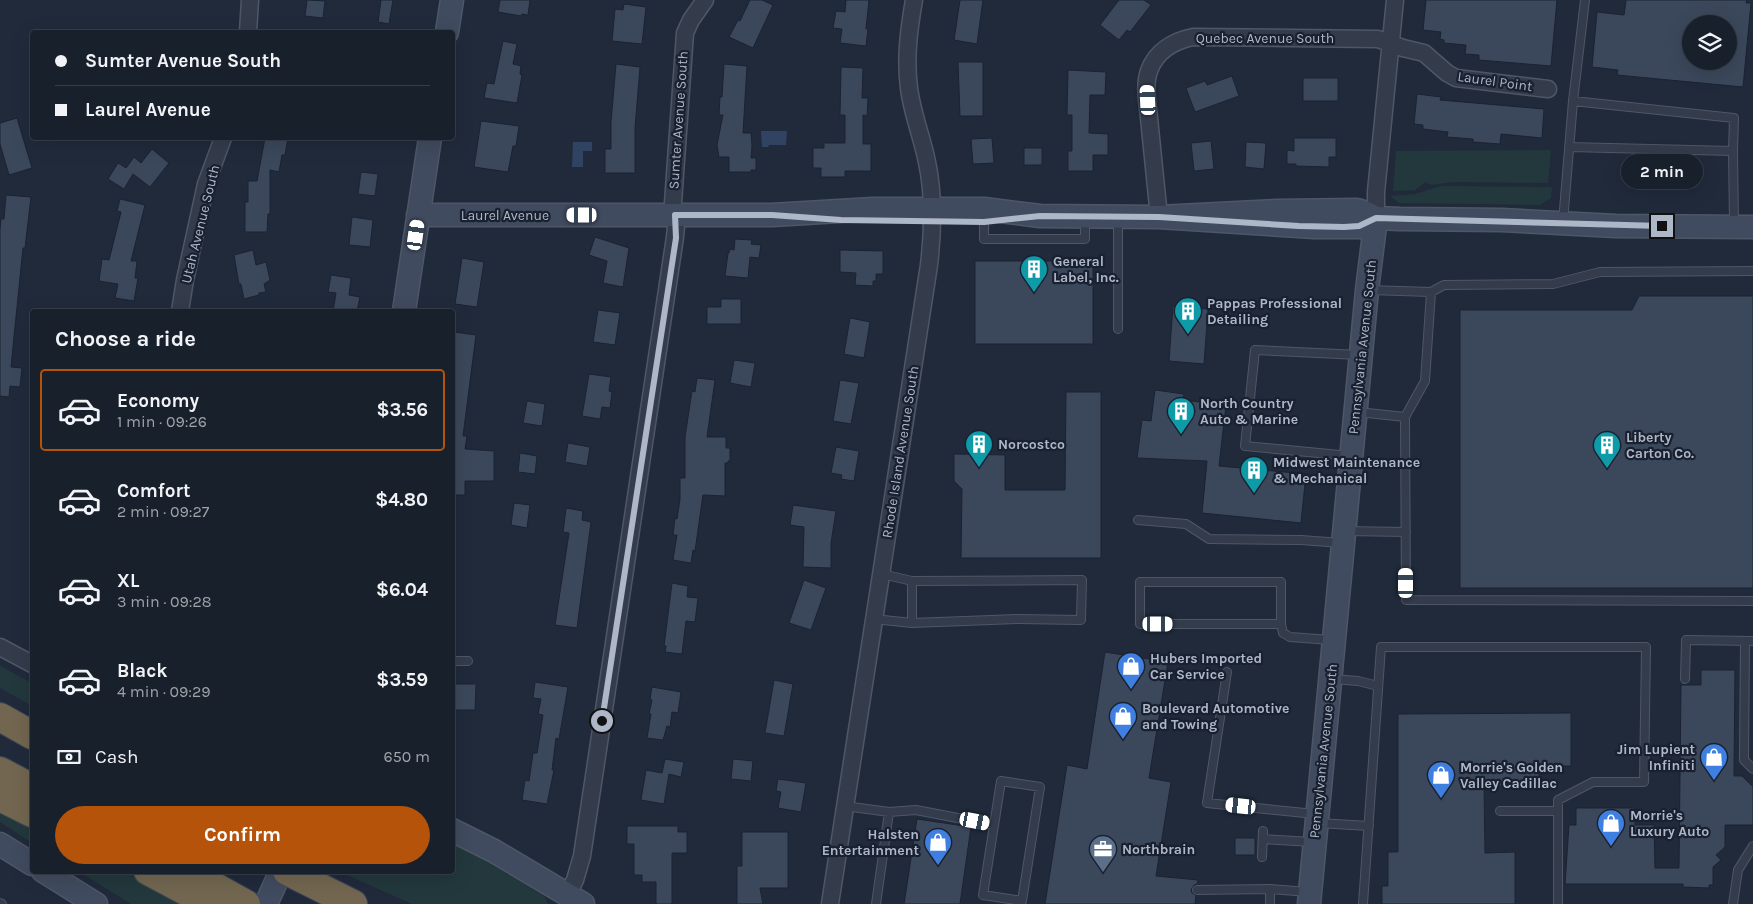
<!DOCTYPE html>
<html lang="en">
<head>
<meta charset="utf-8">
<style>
  :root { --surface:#18202c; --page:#212834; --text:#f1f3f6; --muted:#9fa3a9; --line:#363e48; --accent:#b45309 }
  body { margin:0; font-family:Karla,sans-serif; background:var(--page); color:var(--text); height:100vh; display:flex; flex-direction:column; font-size:19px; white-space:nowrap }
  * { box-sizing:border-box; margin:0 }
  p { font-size:16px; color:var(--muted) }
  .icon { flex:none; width:28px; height:28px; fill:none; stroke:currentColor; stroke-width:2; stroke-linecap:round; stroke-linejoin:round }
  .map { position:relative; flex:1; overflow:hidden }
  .sheet { position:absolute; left:30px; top:309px; width:425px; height:565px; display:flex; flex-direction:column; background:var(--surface); border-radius:5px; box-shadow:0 5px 20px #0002,0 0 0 1px var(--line) }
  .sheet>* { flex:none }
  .guide { position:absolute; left:30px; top:30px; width:425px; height:110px; border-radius:5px; box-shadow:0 5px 20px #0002,0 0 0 1px var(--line); display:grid; align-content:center; height:110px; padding:0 25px; background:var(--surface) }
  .tools { position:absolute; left:1682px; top:15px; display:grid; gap:10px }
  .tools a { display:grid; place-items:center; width:55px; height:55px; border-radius:50%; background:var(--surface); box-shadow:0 5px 20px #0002,0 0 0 1px var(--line); font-size:25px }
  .end { position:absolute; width:22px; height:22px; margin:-11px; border:6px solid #aeb7c8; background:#111; box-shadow:0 0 0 2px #111 }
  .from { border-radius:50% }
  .bubble { position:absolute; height:35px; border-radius:18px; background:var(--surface); box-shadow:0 5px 20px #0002,0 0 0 1px var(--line); font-size:16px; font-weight:700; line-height:35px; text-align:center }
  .car { position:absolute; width:15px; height:30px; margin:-15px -8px; border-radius:6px; box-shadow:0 0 4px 1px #0007; background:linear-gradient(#fff 24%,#345 0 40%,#fff 0 76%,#345 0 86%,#fff 0) }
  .guide b { display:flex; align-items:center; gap:18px; height:48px; font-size:19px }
  .guide b+b { border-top:1px solid var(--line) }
  .guide i { width:12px; height:12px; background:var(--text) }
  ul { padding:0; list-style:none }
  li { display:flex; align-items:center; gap:15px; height:82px; margin:0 10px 8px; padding:0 15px; border:2px solid transparent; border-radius:5px }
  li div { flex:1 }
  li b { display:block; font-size:19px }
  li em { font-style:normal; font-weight:700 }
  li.current { border-color:var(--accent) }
  li>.icon { width:45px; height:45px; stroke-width:1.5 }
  h2 { padding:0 25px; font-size:22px; line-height:60px }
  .pay { display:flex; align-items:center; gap:12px; height:55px; padding:0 25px; font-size:19px }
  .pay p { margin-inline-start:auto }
  .primary-button { display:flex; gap:10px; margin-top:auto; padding:10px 25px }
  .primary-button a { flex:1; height:58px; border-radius:30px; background:var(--accent); color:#fff; font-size:20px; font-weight:700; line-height:58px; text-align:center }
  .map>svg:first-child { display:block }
  .green { fill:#22383c }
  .water { fill:#304362 }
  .building { fill:#3b485b; stroke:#1b2332; fill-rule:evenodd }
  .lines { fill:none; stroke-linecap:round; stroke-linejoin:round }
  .lane-casing { stroke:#4e5766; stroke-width:10 }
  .street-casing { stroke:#4e5766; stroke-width:19 }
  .secondary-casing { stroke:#4e5766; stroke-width:25 }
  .highway-casing { stroke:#3e4756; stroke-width:30 }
  .lane { stroke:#343c4c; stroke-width:8 }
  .street { stroke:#343c4c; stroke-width:16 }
  .secondary { stroke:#414b5f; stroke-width:22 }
  .highway { stroke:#726650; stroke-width:28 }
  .route { stroke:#aeb7c8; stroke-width:6 }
  .labels { text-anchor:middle; stroke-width:4.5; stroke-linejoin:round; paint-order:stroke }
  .street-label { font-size:14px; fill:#aeb7c8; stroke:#192130 }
  .poi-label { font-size:14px; font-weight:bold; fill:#aeb7c8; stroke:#192130; text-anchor:start }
</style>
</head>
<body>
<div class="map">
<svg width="1753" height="904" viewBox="0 0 1753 904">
  <rect width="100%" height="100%" fill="#202a3b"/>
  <!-- green -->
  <path class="green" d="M1551 150 1548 183 1453 182 1430 185 1426 182 1415 190 1393 191 1396 151Z
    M1441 186 1552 187 1551 198 1540 205 1399 203 1390 196 1415 194Z
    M0 666 32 683V706L0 688Z
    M0 805 32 822V843L0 822Z
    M453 844 487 861 544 896 548 904H412L338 871H452Z
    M78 871H126L186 904H131Z"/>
  <!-- water -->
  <path class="water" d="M761 131H787L786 145H769L768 147H762Z
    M573 142H592V151H583V167H572Z"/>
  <!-- building -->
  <path class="building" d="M307 0 325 1 323 18 305 16Z
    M381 0H393L389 24 378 22Z
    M500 0H530L528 15 522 14 521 16 498 12Z
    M750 0H762L773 5 753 48 729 37 738 20 740 21Z
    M846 0H869L866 29H868L866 46 840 43 842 29 833 28 836 11 845 12Z
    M960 0H983L977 44 954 40Z
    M1119 0H1144L1151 5 1130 32 1127 30 1119 40 1100 25Z
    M1426 0H1557L1551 66 1479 60V55L1465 54 1466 45 1444 43V40L1440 39 1441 32 1423 30Z
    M1626 0H1747L1746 3H1751L1743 87 1617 75 1618 70 1592 67 1597 12 1624 15ZM1691 24H1729V61H1691Z
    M624 4 646 7 642 44 612 41 615 9 623 10Z
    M503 41 517 44 513 64 521 66 520 74 522 75 517 103 484 98 487 83 494 84Z
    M958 62H983V116H960Z
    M616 64 640 67 635 128V173H605V149H611V122Z
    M724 64 747 66 743 133H751L752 146 751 158H756V170H751V172H729V157H719L717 145 723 115H719L720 97H722Z
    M841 67 863 68 862 98H868L867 116 863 115V144H871V171H845V177H821V168H813V148H824V143H845V115H840Z
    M1068 70 1106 72 1105 95H1090L1089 133 1108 134V155H1093V171H1068V151H1072V115H1067Z
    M1232 76 1239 96 1195 112 1186 88 1205 81 1207 85Z
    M1303 78H1338V101H1303Z
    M1417 94 1441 97 1440 100 1544 109 1542 138 1501 134 1500 144 1473 142V139L1447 137 1448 132 1423 129V125L1414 124Z
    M17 118 32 168 9 175 0 144V123Z
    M481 121 519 126 516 146H513L508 172 474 167Z
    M265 138H288L285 155H282L279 172 270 170V214H268L267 232H245V202H248V181H257Z
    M992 138 994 163 973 164 971 139Z
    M1294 138H1336V157H1329V167L1296 166V164H1287V150L1294 151Z
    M1211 141 1214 169 1194 171 1191 143Z
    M1246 142 1266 143 1264 169 1245 167Z
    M1024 148H1042V165H1024Z
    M152 149 169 163 150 187 133 174 124 189 108 179 118 163 126 168 134 157 141 163Z
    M361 172 378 174 375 196 358 194Z
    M6 195 31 197 25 248H23L11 367 22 368 20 387 10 386 9 397 0 396V229L1 219H4Z
    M120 199 145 205 131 261H137L135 278H138L134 301 115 298 118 284 99 281 102 259 109 260 121 212 117 211Z
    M352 217 373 220 370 247 349 245Z
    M595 237 629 248 623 287 603 283 607 261 589 255Z
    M735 239 752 240 751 244 761 245 759 258 750 257 748 278 725 276 728 253H729L730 249 734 250Z
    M253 250 256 265 266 262 270 280 264 284 266 292 259 293V295L244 299 241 284H239L234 255Z
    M840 250 883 251V274H876V281H873V286L855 285 856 273 840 272Z
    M462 258 484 262 477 307 455 304Z
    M975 261H1093V344H975Z
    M331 275 351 278 349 295 360 297 357 311H333L336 293 328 292Z
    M1639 296H1753V588H1460V310H1632Z
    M721 299H741V324H707V307H721Z
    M1173 306 1208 309 1204 364 1169 361Z
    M598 310 620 313 615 345 593 342Z
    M850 318 870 322 864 358 844 354Z
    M454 332 476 335 463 436H467L465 449 494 451V481H465V495H452V346Z
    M734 360 755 363 751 387 730 383Z
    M589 374 611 377 609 391 612 392 610 408 602 407 600 419 582 416Z
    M697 378 715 380 707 437H726V448H730V461H728V463H725V496L703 495 695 551 693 550 691 563 673 560 677 535H673L675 518 677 519 680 499V478H685V437L692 391 695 392Z
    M840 380 859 383 851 424 833 421Z
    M1155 390 1184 394 1183 400 1226 405 1219 466 1306 474 1301 523 1202 513 1207 461 1137 458 1142 420 1151 421Z
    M1066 392H1101V558H961L962 489 954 481V454L1005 455V490H1065Z
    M527 401 545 404 542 426 523 423Z
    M568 443 590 447 587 466 565 462Z
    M836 447 859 451 854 481 841 479 842 475 831 473Z
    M520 453 537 456 535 474 518 472Z
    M514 503 530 505 527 528 511 525Z
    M793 505 836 511 831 543V568L803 567 804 527 790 525Z
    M566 508 583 511 582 520 591 522 577 628 555 625 569 533 563 532Z
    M804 580 826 588 811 630 789 623Z
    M672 583 688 586 687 597 698 598 695 622 686 621 682 654 665 652 666 646H664Z
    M1105 652 1168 662 1149 778 1171 782 1156 876 1198 880 1197 884 1194 885 1191 890 1192 893 1196 895 1195 904H1045L1067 765 1087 769Z
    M1701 670H1735L1734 776H1742L1753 787V825H1725V847L1716 855 1721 860 1713 867V885H1709V888L1683 887V884H1565L1569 825H1576V808H1635V825H1654L1655 868H1679L1681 685H1701Z
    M774 680 793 684 784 736 765 733Z
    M535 682 568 687 559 739 556 738 552 770H554L547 804 522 800 525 780 529 781 533 753H537L543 715 538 714 541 699 533 698Z
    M452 684H476L475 710H452Z
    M652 687 681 692 678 713 672 712 670 727 667 726 663 740 647 738 651 714H649L652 700 650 699Z
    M1571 713V766H1539V786H1484L1485 853 1515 852V904H1382V886H1388V852H1398V714Z
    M665 759 684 762 681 777 669 774 664 804 641 800 646 770 662 773Z
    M733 759 753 761 751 781 731 779Z
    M778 779 806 783 801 812 778 808 781 792 776 791Z
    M917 819 971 827 960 904H904Z
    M627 826H678V832H687V853H672V904H656V882H642V875H634V844H627Z
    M742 832H788V888H760L763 904H737V866H742Z
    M1235 838H1255V855H1235Z"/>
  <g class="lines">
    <!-- lane casing -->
    <g class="lane-casing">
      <path id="lane" d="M1573 101 1734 118 1733 151 1734 224
        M1569 147 1733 151
        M984 222V239H1085V218
        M1563 222 1573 101 1585 0
        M1369 290 1431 292 1444 285 1553 284 1600 272 1753 271
        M1431 292 1425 381 1405 417 1406 600 1753 601
        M1118 329V218
        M1358 412 1405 417
        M1350 456 1245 446 1255 350 1359 355
        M1138 520 1186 524 1209 539 1301 540 1341 543
        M1345 531 1406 532
        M874 619 912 623 1017 619 1081 620 1082 580 912 581 882 574
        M912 623V581
        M1281 624H1140V582H1281V624L1283 633 1290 637 1331 640
        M1745 641 1744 760 1753 769
        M452 661H468
        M1227 672 1207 803 1315 814
        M1332 679 1358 681 1378 686
        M1685 679 1686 640 1753 641
        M1001 781 1040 787 1022 901 983 895Z
        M845 806 889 812 916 810 994 825
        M1500 811H1558
        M1318 823 1369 826
        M1263 839 1312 842
        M1262 857 1263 831
        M1197 890 1270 889 1308 892
        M0 903 2 904
        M876 904 889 812
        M1270 904V889
        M1363 904 1381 647H1646L1644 782H1593L1558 800V904
        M1733 904 1738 870 1753 846"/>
    </g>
    <!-- street casing -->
    <g class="street-casing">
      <path id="street" d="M248 32 250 0
        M1159 217C1156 187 1153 158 1150 128 1149 110 1143 88 1149 71 1156 51 1174 41 1193 37L1378 39 1403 48 1424 53 1447 73 1456 78 1548 89
        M1376 218V192L1395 0
        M180 311 185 280 206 184 223 138
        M0 647 32 664
        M567 895 575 880 582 856 675 237 676 226 673 203 685 33 691 20 705 0
        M830 904 929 265C933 231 934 195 927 162 922 137 912 113 909 88 905 58 909 29 914 0"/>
    </g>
    <!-- secondary casing -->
    <g class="secondary-casing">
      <path id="secondary" d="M447 32 452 0
        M418 215H772L873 209H984L1040 216 1159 217
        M1376 218 1368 224 1359 227H1315L1159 217 1277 211 1357 210 1367 213 1376 218 1400 219 1502 220 1616 226 1753 227
        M404 311 430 138
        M452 830 494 851 583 904
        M0 844 32 864
        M43 871 96 904
        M266 904 281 871
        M1309 904 1367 290 1376 218"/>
    </g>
    <!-- highway casing -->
    <g class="highway-casing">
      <path id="highway" d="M0 717 32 735
        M0 771 32 788
        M0 797 32 813
        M148 871 210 904
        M287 871 353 904
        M192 874 246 904"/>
    </g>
    <!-- lane -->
    <use href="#lane" class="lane"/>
    <!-- street -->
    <use href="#street" class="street"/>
    <!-- secondary -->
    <use href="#secondary" class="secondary"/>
    <!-- highway -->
    <use href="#highway" class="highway"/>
  </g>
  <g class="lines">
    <!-- route -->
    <path class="route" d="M602 721 676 238 675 215H772L841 220 984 222 1040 216 1159 217 1299 226 1344 227 1359 226 1376 218 1662 226"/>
  </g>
  <!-- icons -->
  <defs>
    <g id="building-pin" transform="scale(1.4375)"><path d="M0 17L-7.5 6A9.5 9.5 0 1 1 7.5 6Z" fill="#0f9aa8" stroke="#192130"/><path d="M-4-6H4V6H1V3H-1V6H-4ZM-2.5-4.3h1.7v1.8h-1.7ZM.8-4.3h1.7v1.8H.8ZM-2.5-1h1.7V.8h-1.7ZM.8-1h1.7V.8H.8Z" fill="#fff"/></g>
    <g id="shop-pin" transform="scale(1.4375)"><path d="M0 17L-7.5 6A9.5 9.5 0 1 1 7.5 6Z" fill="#3f7fe0" stroke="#192130"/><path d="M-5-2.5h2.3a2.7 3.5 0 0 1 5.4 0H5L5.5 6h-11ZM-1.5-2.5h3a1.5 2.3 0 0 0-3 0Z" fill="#fff"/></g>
    <g id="office-pin" transform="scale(1.4375)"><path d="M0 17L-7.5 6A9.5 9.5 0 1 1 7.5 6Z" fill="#5c6f8a" stroke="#192130"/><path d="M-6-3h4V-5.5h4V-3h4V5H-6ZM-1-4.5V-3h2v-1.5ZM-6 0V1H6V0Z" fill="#fff"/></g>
  </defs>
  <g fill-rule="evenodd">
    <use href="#building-pin" x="1034" y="269"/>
    <use href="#building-pin" x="1188" y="311"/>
    <use href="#building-pin" x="1181" y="411"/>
    <use href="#building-pin" x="979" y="444"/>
    <use href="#building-pin" x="1607" y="445"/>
    <use href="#building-pin" x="1254" y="470"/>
    <use href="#shop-pin" x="1131" y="666"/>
    <use href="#shop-pin" x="1123" y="716"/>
    <use href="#shop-pin" x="1714" y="757"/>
    <use href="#shop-pin" x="1441" y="775"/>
    <use href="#shop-pin" x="1611" y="823"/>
    <use href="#shop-pin" x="938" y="842"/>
    <use href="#office-pin" x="1103" y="849"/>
  </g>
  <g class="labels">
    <!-- street labels -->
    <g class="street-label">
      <text x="1265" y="43">Quebec Avenue South</text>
      <text transform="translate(1495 81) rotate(8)" y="5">Laurel Point</text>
      <text transform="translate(678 120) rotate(-86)" y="5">Sumter Avenue South</text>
      <text x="505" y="220">Laurel Avenue</text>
      <text transform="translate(200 224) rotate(-76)" y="5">Utah Avenue South</text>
      <text transform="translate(1362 347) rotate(-84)" y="5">Pennsylvania Avenue South</text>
      <text transform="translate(900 452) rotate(-81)" y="5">Rhode Island Avenue South</text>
      <text transform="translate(1323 751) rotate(-84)" y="5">Pennsylvania Avenue South</text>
    </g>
    <!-- poi labels -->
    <g class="poi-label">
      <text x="1053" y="266">General<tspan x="1053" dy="16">Label, Inc.</tspan></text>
      <text x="1207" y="308">Pappas Professional<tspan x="1207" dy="16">Detailing</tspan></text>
      <text x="1200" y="408">North Country<tspan x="1200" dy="16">Auto &amp; Marine</tspan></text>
      <text x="1626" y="442">Liberty<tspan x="1626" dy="16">Carton Co.</tspan></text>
      <text x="998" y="449">Norcostco</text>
      <text x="1273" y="467">Midwest Maintenance<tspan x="1273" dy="16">&amp; Mechanical</tspan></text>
      <text x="1150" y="663">Hubers Imported<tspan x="1150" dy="16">Car Service</tspan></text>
      <text x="1142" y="713">Boulevard Automotive<tspan x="1142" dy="16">and Towing</tspan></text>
      <text x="1695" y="754" text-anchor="end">Jim Lupient<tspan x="1695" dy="16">Infiniti</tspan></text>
      <text x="1460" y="772">Morrie's Golden<tspan x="1460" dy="16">Valley Cadillac</tspan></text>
      <text x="1630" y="820">Morrie's<tspan x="1630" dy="16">Luxury Auto</tspan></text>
      <text x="919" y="839" text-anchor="end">Halsten<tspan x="919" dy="16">Entertainment</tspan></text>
      <text x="1122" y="854">Northbrain</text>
    </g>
  </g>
</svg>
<div class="tools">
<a><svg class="icon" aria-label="layers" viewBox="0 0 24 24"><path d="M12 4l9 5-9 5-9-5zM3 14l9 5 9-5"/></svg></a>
</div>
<i class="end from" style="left:602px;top:721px"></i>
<i class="end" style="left:1662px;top:226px"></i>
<div class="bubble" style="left:1621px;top:154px;width:82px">2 min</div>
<i class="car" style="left:1148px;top:100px;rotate:357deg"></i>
<i class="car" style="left:582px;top:215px;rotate:270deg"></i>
<i class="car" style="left:416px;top:235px;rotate:8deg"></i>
<i class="car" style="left:1406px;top:583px;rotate:0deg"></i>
<i class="car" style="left:1158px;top:624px;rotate:90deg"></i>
<i class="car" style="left:1241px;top:806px;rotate:276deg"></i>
<i class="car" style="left:975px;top:821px;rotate:101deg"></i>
<div class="guide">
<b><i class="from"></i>Sumter Avenue South</b>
<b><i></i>Laurel Avenue</b>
</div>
<section class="sheet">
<h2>Choose a ride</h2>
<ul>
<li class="current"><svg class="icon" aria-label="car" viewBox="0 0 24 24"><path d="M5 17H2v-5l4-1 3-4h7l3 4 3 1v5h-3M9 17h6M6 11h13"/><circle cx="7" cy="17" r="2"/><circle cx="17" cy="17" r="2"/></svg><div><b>Economy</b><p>1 min · 09:26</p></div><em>$3.56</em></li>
<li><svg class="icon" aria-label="car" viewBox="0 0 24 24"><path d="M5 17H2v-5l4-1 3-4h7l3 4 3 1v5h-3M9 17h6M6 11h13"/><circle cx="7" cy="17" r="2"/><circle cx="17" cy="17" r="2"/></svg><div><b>Comfort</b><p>2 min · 09:27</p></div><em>$4.80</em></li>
<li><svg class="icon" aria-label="car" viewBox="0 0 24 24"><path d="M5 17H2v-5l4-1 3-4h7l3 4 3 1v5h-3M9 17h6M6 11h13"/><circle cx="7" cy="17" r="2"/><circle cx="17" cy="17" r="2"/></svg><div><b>XL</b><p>3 min · 09:28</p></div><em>$6.04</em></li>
<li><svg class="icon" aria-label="car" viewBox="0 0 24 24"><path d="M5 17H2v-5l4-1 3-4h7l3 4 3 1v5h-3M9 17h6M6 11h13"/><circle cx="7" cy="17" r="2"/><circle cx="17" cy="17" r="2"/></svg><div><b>Black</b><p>4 min · 09:29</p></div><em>$3.59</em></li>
</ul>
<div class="pay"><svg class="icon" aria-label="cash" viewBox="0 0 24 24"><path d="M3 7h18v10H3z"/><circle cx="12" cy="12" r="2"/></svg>Cash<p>650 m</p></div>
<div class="primary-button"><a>Confirm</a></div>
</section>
</div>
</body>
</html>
